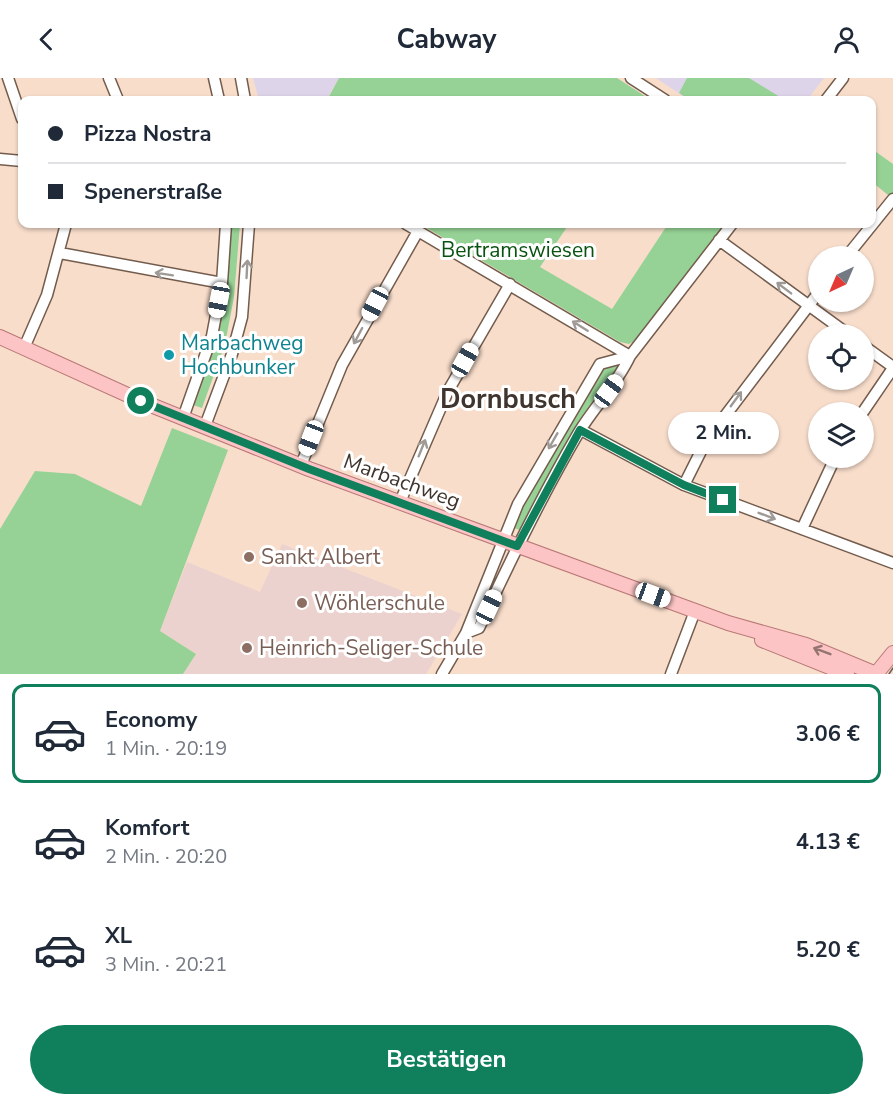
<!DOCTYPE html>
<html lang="de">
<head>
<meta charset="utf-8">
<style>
  :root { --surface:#fff; --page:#f6f6f7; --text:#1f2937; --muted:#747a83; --line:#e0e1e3; --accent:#107f5b }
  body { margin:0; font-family:"Nunito Sans",sans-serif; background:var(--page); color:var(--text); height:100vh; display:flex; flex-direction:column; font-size:22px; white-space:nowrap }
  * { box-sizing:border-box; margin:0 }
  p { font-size:20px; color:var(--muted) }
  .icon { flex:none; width:33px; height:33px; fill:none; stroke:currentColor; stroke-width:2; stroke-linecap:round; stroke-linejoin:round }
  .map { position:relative; height:596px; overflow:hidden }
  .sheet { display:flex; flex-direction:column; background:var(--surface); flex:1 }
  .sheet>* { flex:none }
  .top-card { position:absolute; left:18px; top:18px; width:858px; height:132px; border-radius:12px; box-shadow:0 2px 4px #0004; display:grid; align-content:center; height:132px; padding:0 30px; background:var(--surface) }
  .needle { width:39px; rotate:224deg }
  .tools { position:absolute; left:808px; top:168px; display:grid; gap:12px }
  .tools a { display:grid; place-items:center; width:66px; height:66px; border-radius:50%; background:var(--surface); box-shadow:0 2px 4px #0004; font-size:30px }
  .end { position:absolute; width:27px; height:27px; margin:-14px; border:8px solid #107f5b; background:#fff; box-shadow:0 0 0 3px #fff }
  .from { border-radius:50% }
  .bubble { position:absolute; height:42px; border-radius:21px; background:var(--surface); box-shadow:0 2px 4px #0004; font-size:20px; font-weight:700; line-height:42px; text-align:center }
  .car { position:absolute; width:18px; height:36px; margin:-18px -9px; border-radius:8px; box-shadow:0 0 4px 2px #0007; background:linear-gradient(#fff 24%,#345 0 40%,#fff 0 76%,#345 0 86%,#fff 0) }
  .top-card b { display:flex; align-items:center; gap:21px; height:57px; font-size:22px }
  .top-card b+b { border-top:2px solid var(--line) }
  .top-card i { width:15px; height:15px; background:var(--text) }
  ul { padding:10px 0 0; list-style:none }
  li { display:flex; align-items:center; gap:18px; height:99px; margin:0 12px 9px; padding:0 18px; border:3px solid transparent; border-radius:12px }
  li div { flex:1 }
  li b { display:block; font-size:22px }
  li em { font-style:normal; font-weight:700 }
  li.selected { border-color:var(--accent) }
  li>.icon { width:54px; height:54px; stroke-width:1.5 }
  .action { display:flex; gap:12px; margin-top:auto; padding:12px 30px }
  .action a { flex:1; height:69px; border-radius:36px; background:var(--accent); color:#fff; font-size:24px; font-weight:700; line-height:69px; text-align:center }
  header { display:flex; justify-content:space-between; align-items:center; height:78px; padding:0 30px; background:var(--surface); font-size:27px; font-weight:700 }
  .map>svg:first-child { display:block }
  .commercial { fill:#ded4e9 }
  .education { fill:#ecd2cf }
  .green { fill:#96d295 }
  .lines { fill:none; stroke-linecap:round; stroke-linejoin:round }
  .minor-casing { stroke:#745c4d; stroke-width:13 }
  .major-casing { stroke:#b97876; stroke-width:16 }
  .minor { stroke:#fff; stroke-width:10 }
  .major { stroke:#fcc4c4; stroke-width:14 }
  .tram { stroke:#6a5b52; stroke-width:1.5 }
  .oneway { stroke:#a09a96 }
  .oneway2 { stroke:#957572 }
  .route { stroke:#107f5b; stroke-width:8 }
  .culture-dot { fill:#0f9aa8; stroke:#fff; stroke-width:2 }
  .education-dot { fill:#8d6e63; stroke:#fff; stroke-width:2 }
  .labels { text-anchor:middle; stroke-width:6; stroke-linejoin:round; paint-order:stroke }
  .park-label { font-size:21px; fill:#095310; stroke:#fff }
  .culture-label { font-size:21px; fill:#0d838f; stroke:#fff; text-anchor:start }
  .street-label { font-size:21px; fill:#40352e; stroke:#fff }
  .education-label { font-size:21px; fill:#785e54; stroke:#fff; text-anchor:start }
  .district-label { font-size:27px; font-weight:bold; fill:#40352e; stroke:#fff }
</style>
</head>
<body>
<header><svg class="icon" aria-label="back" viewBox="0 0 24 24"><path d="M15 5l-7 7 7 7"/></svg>Cabway<svg class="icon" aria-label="person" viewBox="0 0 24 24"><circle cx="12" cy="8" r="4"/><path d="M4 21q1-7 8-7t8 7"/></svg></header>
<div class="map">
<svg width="893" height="596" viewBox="0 0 893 596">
  <rect width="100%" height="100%" fill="#f8ddcb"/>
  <!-- commercial -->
  <path class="commercial" d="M253 0H339L328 19 305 22H259Z
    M656 0H824L807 22H689Z"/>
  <!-- education -->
  <path class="education" d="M282 466 462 536 426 596H183L196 576 160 553 187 484 260 514Z"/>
  <!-- green -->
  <path class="green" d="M339 0H617L651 22H327Z
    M687 0H749L785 22H690L679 15Z
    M872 71 893 86V121L872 104Z
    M231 146H240L234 219 225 266 202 330 193 327C218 261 227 216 231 146Z
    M420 146H569L540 189 612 231 668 146H726L636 262 629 266 620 264Z
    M616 284 621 288 578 351 520 452 511 449 604 286Z
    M172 350 228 372 160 553 196 576 183 596H0V451L35 393 75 396 141 428Z"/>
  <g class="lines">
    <!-- minor casing -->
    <g class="minor-casing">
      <path id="minor" d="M8 0 22 41
        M109 0 118 22
        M214 0 219 22
        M241 0 245 22
        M631 0 665 22
        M826 22 843 0
        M0 81 22 83
        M406 146 630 278
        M719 162 848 256
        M60 175 222 205
        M847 178 893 121
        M864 268 893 289
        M24 270 47 217 66 146
        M863 334 893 290
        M183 340 212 258 222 205 226 146
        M205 348 232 276 242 239 249 146
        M581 352 684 407 893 485
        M301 387 342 287 418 153
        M684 407 706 363 819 214
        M400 424 448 313 510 206
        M802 451 835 380
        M466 555 479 550C510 483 542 417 579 354 595 328 617 306 630 278L732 146
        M442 596 466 555 518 426 600 286 630 278
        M671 596 695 533"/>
    </g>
    <!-- major casing -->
    <g class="major-casing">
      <path id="major" d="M0 259 141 323 309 391 728 545 806 567 876 596
        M762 562 847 596
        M876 596 893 575"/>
    </g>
    <!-- minor -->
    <use href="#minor" class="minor"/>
    <!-- major -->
    <use href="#major" class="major"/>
    <!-- tram -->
    <path class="tram" d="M889 596 893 590"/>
  </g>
  <!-- one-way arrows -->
  <defs><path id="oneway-shaft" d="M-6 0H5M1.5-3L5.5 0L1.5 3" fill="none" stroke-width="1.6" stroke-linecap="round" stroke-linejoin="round" transform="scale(1.5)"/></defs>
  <g class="oneway">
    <use href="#oneway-shaft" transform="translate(247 191) rotate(-87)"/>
    <use href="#oneway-shaft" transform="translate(164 196) rotate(-171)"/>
    <use href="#oneway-shaft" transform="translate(784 210) rotate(-143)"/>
    <use href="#oneway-shaft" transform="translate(580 248) rotate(-148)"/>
    <use href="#oneway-shaft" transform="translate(358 258) rotate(118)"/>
    <use href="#oneway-shaft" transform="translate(736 321) rotate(-54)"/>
    <use href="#oneway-shaft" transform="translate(553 363) rotate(120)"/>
    <use href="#oneway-shaft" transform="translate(422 370) rotate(-68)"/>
    <use href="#oneway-shaft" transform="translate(767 438) rotate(21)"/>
  </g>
  <use class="oneway2" href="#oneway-shaft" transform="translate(822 573) rotate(-159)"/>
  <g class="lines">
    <!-- route -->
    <path class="route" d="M141 323 309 391 517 468 580 352 684 407 723 422"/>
  </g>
  <!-- markers -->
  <circle class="culture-dot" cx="169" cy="277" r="6"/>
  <g class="education-dot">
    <circle cx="249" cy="479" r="6"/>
    <circle cx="302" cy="525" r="6"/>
    <circle cx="247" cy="570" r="6"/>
  </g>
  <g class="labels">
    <!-- park labels -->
    <g class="park-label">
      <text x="518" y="179">Bertramswiesen</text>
    </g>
    <!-- culture labels -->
    <g class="culture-label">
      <text x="181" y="272">Marbachweg<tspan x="181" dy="24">Hochbunker</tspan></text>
    </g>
    <!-- street labels -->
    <g class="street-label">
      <text transform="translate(402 403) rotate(20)" y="7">Marbachweg</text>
    </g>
    <!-- education labels -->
    <g class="education-label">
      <text x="261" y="486">Sankt Albert</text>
      <text x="314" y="532">Wöhlerschule</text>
      <text x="259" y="577">Heinrich-Seliger-Schule</text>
    </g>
    <!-- district labels -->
    <g class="district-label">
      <text x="508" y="330">Dornbusch</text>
    </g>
  </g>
</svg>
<div class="tools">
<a><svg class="needle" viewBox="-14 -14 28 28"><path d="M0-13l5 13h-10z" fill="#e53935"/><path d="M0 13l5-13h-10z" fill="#747a83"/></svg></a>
<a><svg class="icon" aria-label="locate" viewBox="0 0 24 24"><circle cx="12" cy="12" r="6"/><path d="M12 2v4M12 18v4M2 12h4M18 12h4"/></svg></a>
<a><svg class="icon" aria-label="layers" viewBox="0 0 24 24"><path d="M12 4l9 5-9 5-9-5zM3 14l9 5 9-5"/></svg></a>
</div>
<i class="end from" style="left:141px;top:323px"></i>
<i class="end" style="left:723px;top:422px"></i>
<div class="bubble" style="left:668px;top:334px;width:111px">2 Min.</div>
<i class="car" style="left:219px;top:222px;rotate:191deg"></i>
<i class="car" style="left:375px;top:226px;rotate:208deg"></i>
<i class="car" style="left:465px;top:282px;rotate:29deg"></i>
<i class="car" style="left:609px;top:313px;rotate:36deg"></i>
<i class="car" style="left:311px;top:360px;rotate:201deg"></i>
<i class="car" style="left:653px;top:517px;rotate:110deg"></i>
<i class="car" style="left:489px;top:529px;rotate:25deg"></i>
<div class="top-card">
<b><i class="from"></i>Pizza Nostra</b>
<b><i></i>Spenerstraße</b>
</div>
</div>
<section class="sheet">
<ul>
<li class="selected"><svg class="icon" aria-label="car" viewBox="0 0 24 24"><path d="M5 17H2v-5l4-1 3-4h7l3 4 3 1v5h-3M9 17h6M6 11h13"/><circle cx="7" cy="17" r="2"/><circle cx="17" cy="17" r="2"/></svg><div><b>Economy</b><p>1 Min. · 20:19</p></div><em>3.06 €</em></li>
<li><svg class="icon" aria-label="car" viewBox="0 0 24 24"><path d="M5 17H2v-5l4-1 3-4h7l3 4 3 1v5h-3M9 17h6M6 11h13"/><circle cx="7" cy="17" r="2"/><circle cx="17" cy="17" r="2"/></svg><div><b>Komfort</b><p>2 Min. · 20:20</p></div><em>4.13 €</em></li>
<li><svg class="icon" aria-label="car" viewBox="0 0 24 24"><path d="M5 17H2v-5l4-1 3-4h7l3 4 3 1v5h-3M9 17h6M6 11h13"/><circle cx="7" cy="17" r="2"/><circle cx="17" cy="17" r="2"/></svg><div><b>XL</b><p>3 Min. · 20:21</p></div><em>5.20 €</em></li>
</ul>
<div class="action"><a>Bestätigen</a></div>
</section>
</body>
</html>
